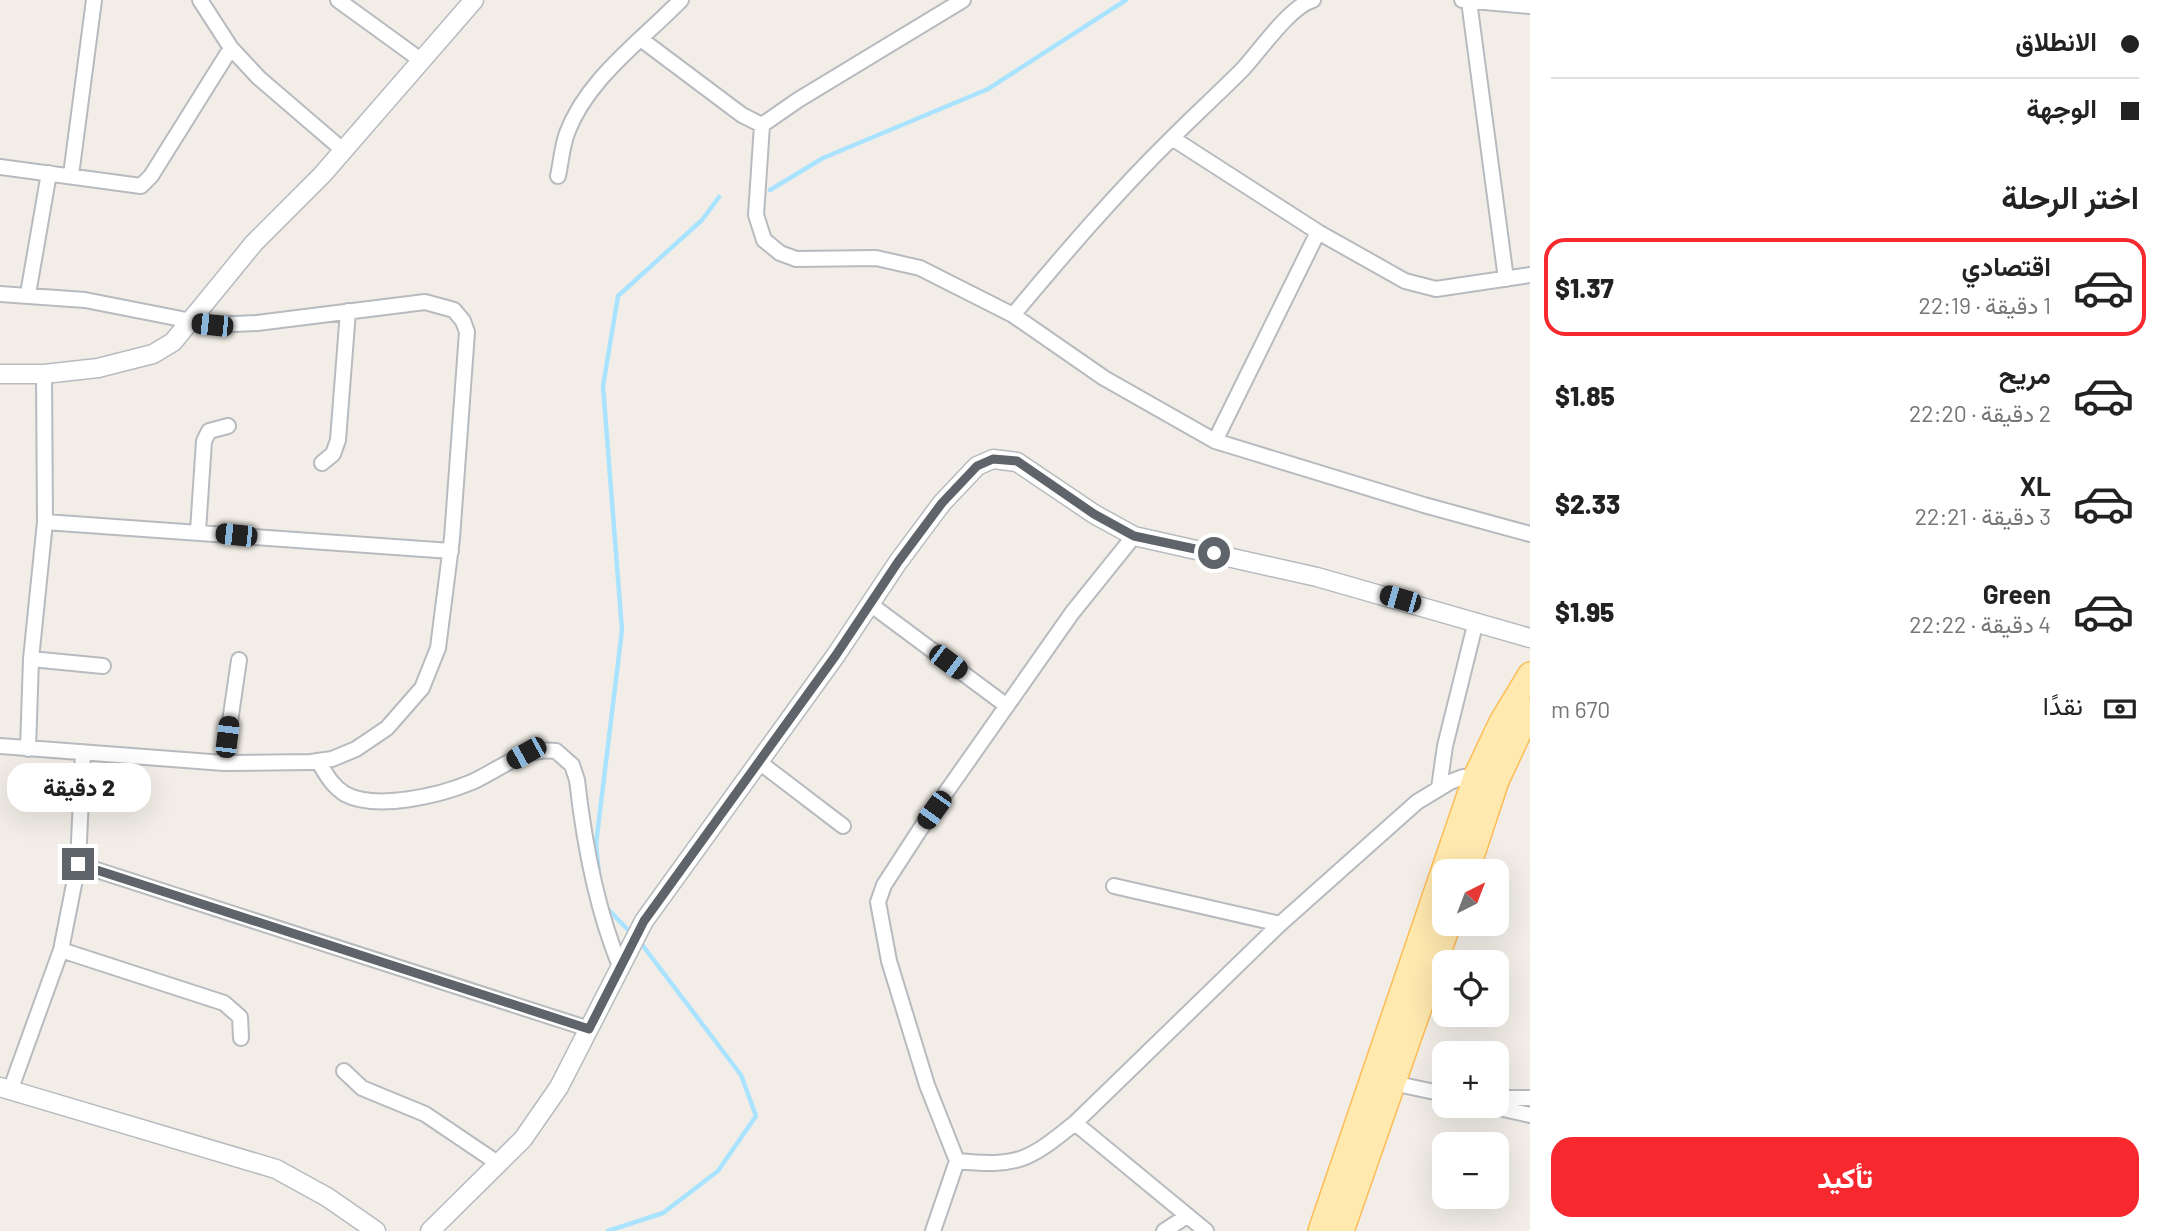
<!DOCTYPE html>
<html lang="ar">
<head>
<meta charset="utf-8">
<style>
  :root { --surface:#fff; --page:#f6f6f6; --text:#222; --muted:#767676; --line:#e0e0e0; --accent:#f7282e }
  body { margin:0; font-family:Barlow,Vazirmatn,sans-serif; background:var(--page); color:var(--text); direction:rtl; height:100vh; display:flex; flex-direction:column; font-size:26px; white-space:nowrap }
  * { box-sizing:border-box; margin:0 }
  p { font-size:23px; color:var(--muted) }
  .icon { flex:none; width:38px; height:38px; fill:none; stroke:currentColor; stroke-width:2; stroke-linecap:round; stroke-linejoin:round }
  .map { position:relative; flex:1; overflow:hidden; direction:ltr }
  .sheet { display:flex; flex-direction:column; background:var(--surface); width:630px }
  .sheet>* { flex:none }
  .hud { display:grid; align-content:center; height:154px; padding:0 21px; background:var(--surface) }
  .needle { width:46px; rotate:42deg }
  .fabs { position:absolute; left:1432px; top:859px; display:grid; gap:14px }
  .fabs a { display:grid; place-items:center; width:77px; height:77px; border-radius:14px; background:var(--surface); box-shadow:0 7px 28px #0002; font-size:35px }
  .end { position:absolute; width:32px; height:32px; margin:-16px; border:9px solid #5e6469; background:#fff; box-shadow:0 0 0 4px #fff }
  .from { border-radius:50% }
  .bubble { position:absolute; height:49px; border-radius:21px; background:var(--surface); box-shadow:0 7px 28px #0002; font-size:23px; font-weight:800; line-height:49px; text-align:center; direction:rtl }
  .car { position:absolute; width:21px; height:42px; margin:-21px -10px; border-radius:9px; box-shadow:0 0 5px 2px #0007; background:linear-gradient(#222 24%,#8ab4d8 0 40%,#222 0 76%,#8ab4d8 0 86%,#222 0) }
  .hud b { display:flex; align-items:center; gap:24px; height:66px; font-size:26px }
  .hud b+b { border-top:2px solid var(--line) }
  .hud i { width:18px; height:18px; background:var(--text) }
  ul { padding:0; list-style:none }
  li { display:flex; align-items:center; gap:21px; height:98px; margin:0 14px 10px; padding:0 7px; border:4px solid transparent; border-radius:21px }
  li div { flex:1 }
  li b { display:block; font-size:26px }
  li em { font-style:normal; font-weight:800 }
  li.selected { border-color:var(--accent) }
  li>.icon { width:63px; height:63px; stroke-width:1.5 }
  h2 { padding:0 21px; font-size:32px; line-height:84px }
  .pay { display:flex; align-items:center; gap:18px; height:77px; padding:0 21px; font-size:26px }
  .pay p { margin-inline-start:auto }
  .primary-button { display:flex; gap:14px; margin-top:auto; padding:14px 21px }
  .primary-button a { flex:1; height:80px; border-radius:21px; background:var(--accent); color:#fff; font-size:28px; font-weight:800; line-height:80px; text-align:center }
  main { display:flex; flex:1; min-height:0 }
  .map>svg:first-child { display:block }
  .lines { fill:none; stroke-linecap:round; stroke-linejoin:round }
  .stream { stroke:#aae3ff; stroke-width:4.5 }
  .minor-casing { stroke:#b7bbbf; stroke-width:18 }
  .tertiary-casing { stroke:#b7bbbf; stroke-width:21 }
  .primary-casing { stroke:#fdbc55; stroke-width:26 }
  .minor { stroke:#fff; stroke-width:14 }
  .tertiary { stroke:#fff; stroke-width:18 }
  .primary { stroke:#ffe9af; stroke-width:23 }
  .route { stroke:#5e6469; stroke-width:9 }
</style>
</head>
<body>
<main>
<section class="sheet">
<div class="hud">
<b><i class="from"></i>الانطلاق</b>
<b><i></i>الوجهة</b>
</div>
<h2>اختر الرحلة</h2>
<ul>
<li class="selected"><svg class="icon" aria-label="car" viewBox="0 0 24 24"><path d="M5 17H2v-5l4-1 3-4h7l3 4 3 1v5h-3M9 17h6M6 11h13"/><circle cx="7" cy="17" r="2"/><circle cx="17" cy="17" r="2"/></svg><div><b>اقتصادي</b><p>1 دقيقة · 22:19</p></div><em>$1.37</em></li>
<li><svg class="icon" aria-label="car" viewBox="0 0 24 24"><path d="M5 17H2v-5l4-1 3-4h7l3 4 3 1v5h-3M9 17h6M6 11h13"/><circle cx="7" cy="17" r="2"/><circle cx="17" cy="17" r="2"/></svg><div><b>مريح</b><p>2 دقيقة · 22:20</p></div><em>$1.85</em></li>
<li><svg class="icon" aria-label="car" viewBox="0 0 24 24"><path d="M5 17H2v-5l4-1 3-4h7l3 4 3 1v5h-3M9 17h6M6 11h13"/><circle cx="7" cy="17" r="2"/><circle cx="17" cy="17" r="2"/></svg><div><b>XL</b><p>3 دقيقة · 22:21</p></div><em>$2.33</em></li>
<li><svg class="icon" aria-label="car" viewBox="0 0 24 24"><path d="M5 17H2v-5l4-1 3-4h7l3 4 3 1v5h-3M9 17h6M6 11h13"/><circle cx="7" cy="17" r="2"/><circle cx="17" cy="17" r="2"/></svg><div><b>Green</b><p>4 دقيقة · 22:22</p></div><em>$1.95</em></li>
</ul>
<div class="pay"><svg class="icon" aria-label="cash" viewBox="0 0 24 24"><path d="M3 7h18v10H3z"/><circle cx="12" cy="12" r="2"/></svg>نقدًا<p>670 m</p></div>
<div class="primary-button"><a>تأكيد</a></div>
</section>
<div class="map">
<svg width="1530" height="1231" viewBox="0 0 1530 1231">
  <rect width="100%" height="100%" fill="#f2eee7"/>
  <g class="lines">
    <!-- stream -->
    <path class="stream" d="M770 190 823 158 988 89 1126 0
      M599 875 596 844 622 630 603 386 618 296 702 220 719 197
      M606 907 631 933
      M608 1231 663 1213 718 1171 756 1116 741 1075 640 942"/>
    <!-- minor casing -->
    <g class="minor-casing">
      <path id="minor" d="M200 0 231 48 259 78 344 151
        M338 0 422 61
        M963 0 798 100 762 125 756 215 764 240 780 253 796 259 876 258 920 268 1013 315 1104 378 1215 441 1424 505 1530 534
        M1462 0 1530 6
        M1469 1 1506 279
        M642 40 742 115 762 125
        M1172 138 1318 232 1405 281 1436 289 1530 275
        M0 167 141 186 151 176 231 48
        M71 175 94 0
        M558 176C561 162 562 147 567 133 587 79 642 40 681 0
        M0 294 85 300 212 325 257 323 425 302 454 310 463 321 467 332 452 538 438 648 422 688 387 728 356 749 332 759 311 762 224 763 0 746
        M28 294 49 173
        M1013 315C1064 254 1116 193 1173 137 1196 114 1219 93 1242 70 1259 52 1290 6 1313 0
        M1215 441 1318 232
        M322 463 333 454 338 440 348 311
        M45 522 451 551
        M198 531 204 441 209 431 228 426
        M870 604 1007 706
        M31 659 103 666
        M28 749 31 659 45 522 44 374
        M318 761C326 774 332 786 345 794 377 811 441 795 472 782 501 769 523 747 556 751L572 765 577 780C584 842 596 908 620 966
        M759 762 843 826
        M224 763 239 660
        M1439 788 1445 746 1476 621
        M78 864 589 1029
        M1114 886 1280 924
        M61 950 224 1003 240 1017 241 1038
        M344 1071 362 1088 425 1114 499 1164
        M1388 1082 1444 1094
        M10 1091 61 950 78 864 83 752
        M1496 1098H1530
        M1490 1106 1530 1115
        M1075 1123 1206 1231
        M957 1161C1018 1167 1028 1161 1075 1123L1280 924 1417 802 1450 782 1463 777 1479 778
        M933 1231 957 1161 927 1085 889 961 878 902 884 885 921 828 1072 613 1134 536
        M1164 1231 1187 1216"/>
    </g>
    <!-- tertiary casing -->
    <g class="tertiary-casing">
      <path id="tertiary" d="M0 374H44L98 368 153 354 173 342 254 243 322 175 474 0
        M0 1087 276 1169 327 1197 376 1231
        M430 1231 523 1139 559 1087 644 921 836 655 898 562 942 503 977 466 993 459 1017 462 1094 514 1134 536 1317 577 1530 638"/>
    </g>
    <!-- primary casing -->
    <g class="primary-casing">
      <path id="primary" d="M1467 872 1497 781 1530 710
        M1320 1231 1475 777 1501 722 1530 674
        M1342 1231 1449 924"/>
    </g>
    <!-- minor -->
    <use href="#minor" class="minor"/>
    <!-- tertiary -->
    <use href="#tertiary" class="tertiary"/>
    <!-- primary -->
    <use href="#primary" class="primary"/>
  </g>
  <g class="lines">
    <!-- route -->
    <path class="route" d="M78 864 589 1029 644 921 836 655 898 562 942 503 977 466 993 459 1017 461 1094 514 1134 536 1214 553"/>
  </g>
</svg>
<div class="fabs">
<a><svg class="needle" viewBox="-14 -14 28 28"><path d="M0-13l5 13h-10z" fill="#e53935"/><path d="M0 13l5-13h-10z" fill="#767676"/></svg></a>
<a><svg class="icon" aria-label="locate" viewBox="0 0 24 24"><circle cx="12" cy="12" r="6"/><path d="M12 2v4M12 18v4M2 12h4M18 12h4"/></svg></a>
<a>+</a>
<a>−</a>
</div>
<i class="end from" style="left:1214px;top:553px"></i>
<i class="end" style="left:78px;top:864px"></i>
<div class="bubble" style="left:7px;top:763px;width:144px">2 دقيقة</div>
<i class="car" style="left:212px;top:325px;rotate:276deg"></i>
<i class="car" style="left:236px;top:535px;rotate:276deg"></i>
<i class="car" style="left:1400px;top:599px;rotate:286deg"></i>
<i class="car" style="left:948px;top:662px;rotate:127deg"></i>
<i class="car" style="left:227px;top:737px;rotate:7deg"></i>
<i class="car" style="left:526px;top:753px;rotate:241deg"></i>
<i class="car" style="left:934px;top:810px;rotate:216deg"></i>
</div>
</main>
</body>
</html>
